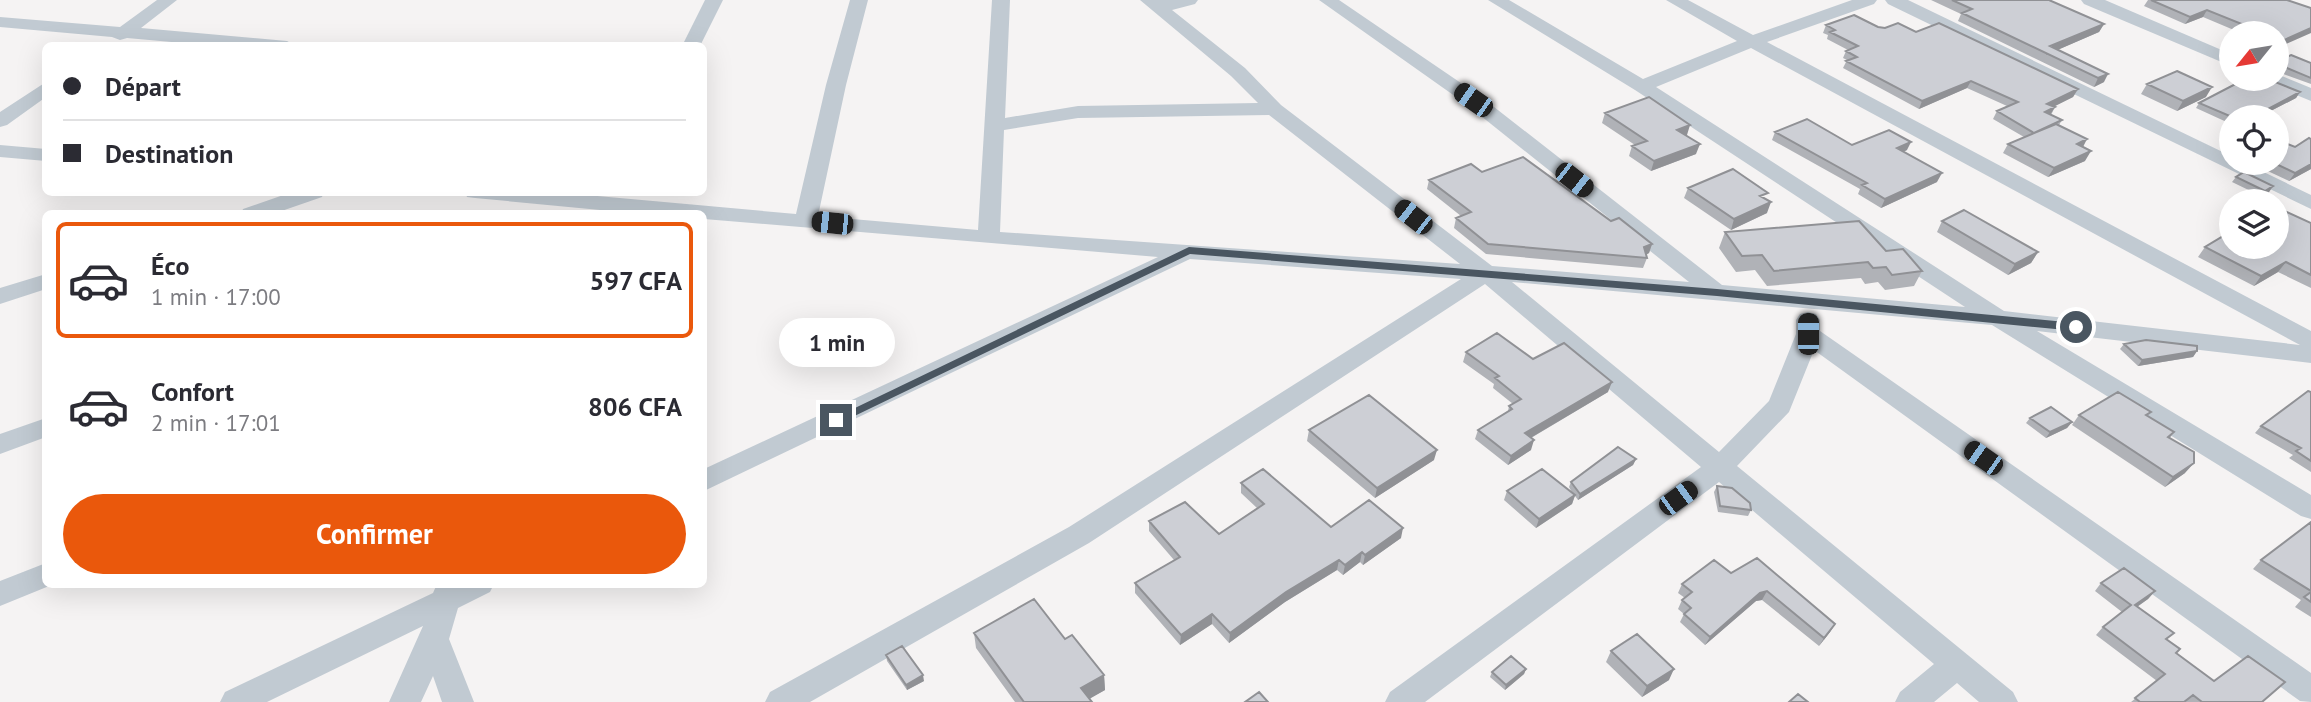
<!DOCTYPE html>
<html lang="fr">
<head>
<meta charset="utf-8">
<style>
  :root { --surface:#fff; --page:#f7f7f7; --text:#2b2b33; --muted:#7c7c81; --line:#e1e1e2; --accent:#ea580c }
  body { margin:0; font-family:"PT Sans",sans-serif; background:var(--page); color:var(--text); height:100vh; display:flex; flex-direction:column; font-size:26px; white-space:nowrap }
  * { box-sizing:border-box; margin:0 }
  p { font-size:23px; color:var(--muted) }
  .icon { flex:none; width:38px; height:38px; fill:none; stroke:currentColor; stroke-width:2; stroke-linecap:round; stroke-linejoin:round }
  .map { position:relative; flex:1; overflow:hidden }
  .drawer { position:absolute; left:42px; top:210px; width:665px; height:378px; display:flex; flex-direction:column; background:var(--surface); border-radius:10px; box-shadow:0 7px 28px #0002 }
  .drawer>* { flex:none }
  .guide { position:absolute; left:42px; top:42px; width:665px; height:154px; border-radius:10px; box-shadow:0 7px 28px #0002; display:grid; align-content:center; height:154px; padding:0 21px; background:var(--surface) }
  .needle { width:46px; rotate:240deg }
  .fabs { position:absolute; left:2219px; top:21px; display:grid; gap:14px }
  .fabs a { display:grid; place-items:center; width:70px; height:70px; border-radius:50%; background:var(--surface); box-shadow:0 7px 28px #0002; font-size:35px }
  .end { position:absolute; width:32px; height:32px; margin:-16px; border:9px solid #4a5661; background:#fff; box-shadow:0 0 0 4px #fff }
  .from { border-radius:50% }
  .bubble { position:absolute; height:49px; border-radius:24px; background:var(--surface); box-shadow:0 7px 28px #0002; font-size:23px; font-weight:800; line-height:49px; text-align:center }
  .car { position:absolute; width:21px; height:42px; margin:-21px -10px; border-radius:9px; box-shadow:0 0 5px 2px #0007; background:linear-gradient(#222 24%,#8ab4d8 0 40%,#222 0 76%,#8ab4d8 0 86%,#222 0) }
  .guide b { display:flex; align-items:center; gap:24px; height:66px; font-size:26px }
  .guide b+b { border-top:2px solid var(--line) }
  .guide i { width:18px; height:18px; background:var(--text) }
  ul { padding:12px 0 0; list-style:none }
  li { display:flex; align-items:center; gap:21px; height:116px; margin:0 14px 10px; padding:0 7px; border:4px solid transparent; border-radius:10px }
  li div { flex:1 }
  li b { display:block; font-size:26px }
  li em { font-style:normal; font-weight:800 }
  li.current { border-color:var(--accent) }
  li>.icon { width:63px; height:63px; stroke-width:1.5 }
  .button { display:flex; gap:14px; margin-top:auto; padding:14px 21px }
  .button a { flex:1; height:80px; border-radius:42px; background:var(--accent); color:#fff; font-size:28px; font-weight:800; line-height:80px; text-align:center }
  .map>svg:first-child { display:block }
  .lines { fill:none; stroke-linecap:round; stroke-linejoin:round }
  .minor { fill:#c1cad2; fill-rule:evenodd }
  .wall { fill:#b0b2b7 }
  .shaded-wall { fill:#909195 }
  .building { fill:#cdcfd5; stroke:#909195; stroke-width:2 }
  .route { fill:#4a5661 }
</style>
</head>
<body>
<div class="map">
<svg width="2311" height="702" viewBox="0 0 2311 702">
  <rect width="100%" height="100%" fill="#f5f3f3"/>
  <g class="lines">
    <!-- minor -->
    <path class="minor" d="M157 0H177L141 28 287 41 296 46H216L127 38 120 40 112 37 0 27V17L120 27Z
      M705 0H723L700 46H682Z
      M850 0H868L846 85 818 216 978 230 992 0H1010L1005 118 1078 106 1258 103 1231 76 1140 0H1198L1195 4 1172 10 1245 68 1281 105 1492 266 1689 282 1466 104 1319 0H1339L1480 96 1722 285 1965 307 1635 90 1488 0H1509L1643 79 1737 41 1666 0H1688L1753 35 1852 0H1877L1874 4 1767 42 2311 331V363L2037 331 2311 495V519L2301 516 1992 325 1512 282 1719 452 1769 401 1796 334V320L1800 314 1808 312 1816 314 1820 320V331L2311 673V702L2300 701 1814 350 1789 412 1737 466 2013 692 2018 702H1979L1957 683 1934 702H1895L1900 692 1934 664 1719 482 1425 702H1385L1390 692 1701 467 1485 284 1089 543 810 702H765L770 692 1069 527 1461 279 1190 259 704 491V469L1158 257 704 219V214H642L475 198 467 197 465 192H553L796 214 826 85ZM1751 48 2300 345 2004 311 1656 87ZM1269 115 1460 264 1000 232 1004 130 1078 118Z
      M1885 0H1908L2231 156V163H2245L2311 195V209L1888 4Z
      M2081 0H2105L2231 54V66L2084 4Z
      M2277 74 2311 88V101L2267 83 2265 79H2277Z
      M46 82V97L7 125 0 127V112Z
      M0 145 46 149V161L0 157Z
      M292 192H324L322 197 273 214H241L243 209Z
      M46 274V289L0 304V288Z
      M46 418V437L0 454V434Z
      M46 563V584H54L0 606V581Z
      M437 584H494L490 592 458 608 449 639 474 702H442L433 676 421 702H389L423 626 267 702H220L225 692 433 593Z"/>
  </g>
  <!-- wall -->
  <path class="wall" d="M1931 0H2049L2104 24 2099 32 2057 50 2104 82 2094 87 1958 21 1961 14Z
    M2148 0H2287L2311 8 2277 48V33H2241L2203 17 2185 24 2144 6Z
    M1826 25 1878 27 1916 32 2078 89 2073 97 2053 107H2055L2051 115 2062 120 2059 125 2083 147 2085 161 2048 177 2003 153 2008 144 2024 137 1993 119 1997 111 2007 106 1967 88 1919 109 1843 68 1847 60 1843 58 1846 51 1848 50 1827 39 1828 35 1823 33Z
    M2277 62 2311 63V84L2278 72 2277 73Z
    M2270 80 2300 92 2296 98 2259 117H2231V124L2196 108 2199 103Z
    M2147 84 2206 97 2177 111 2141 94Z
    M1605 113 1687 135H1686L1696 154 1651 171 1629 156 1632 146 1635 145 1602 123Z
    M1775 132 1852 145 1907 150 1903 152 1937 182 1881 208 1858 194 1860 189 1772 140Z
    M2311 139V169L2289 181 2257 166 2259 163H2277L2295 147Z
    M1482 172 1611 221 1652 244 1649 253 1646 255 1647 258 1643 268 1486 254 1454 228 1456 218 1461 216 1427 189 1429 180Z
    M2236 177 2273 186 2269 192 2261 196 2232 182Z
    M1688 188 1765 199 1767 213 1731 230 1684 198Z
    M1942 221 2038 252 2031 263 2008 275 1937 232Z
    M2311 223V288L2278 272 2254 286 2198 257 2205 247 2231 238Z
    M1725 232 1886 251 1922 271 1914 286 1885 290 1878 282 1865 284 1861 278 1767 286 1755 270 1736 272 1719 248Z
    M2124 344 2197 351 2193 357 2138 366 2120 349Z
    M1466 352 1533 359 1608 392 1531 438V450L1508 465 1475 439 1478 430 1508 411 1509 406 1513 404 1493 388 1494 384 1463 362Z
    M2311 392V472L2289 458 2293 455 2255 433 2261 426Z
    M2151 412 2148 416 2174 432 2170 438 2185 473 2165 487 2072 425 2079 415Z
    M2030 418 2072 422 2067 428 2046 438 2026 423Z
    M1309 430 1434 460 1375 498 1307 441Z
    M1636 459 1633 465 1578 500 1575 496 1572 504 1536 528 1504 500 1507 491 1573 494 1569 487 1571 482Z
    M1241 483 1331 527 1401 538 1363 565 1360 562 1343 575 1337 570 1285 602 1229 643 1212 624 1180 645 1135 593V583L1174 560 1149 531V521L1219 534 1257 508 1241 493Z
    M1717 486 1751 510 1748 516 1718 512 1714 492Z
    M2311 522V617L2295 607 2301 600 2253 569 2261 560Z
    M1731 573 1835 624 1830 632 1819 646 1762 600 1756 601 1705 645 1680 622 1684 614 1678 609 1682 600 1685 598 1678 593 1682 584Z
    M2101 583 2155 591 2148 599 2137 607 2168 640 2180 649 2176 653 2214 681 2263 702H2131L2157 681 2096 635 2103 627 2122 612 2095 591Z
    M974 633 1104 675 1105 690 1090 698 1092 702H1015L976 648Z
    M1611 651 1669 680 1642 697 1606 662Z
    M886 655 924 681 907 690 887 661Z
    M1526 669 1524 674 1505 690 1490 677 1492 672Z"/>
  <!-- shaded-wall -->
  <path class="shaded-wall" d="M2207 10 2203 17 2185 24 2190 17Z
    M2104 24 2099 32 2046 55 2050 46Z
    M2311 28V33L2277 48 2282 41Z
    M2108 74 2104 82 2094 87 2098 78Z
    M1971 81 1967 88 1919 109 1922 101Z
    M2212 87 2206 97 2177 111 2183 101Z
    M2078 89 2073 97 2043 112 2047 104Z
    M2300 92 2296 98 2259 117H2253Z
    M2055 107 2050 115 2045 112Z
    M1690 125 1687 135 1674 140 1677 130Z
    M2087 139 2082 149 2077 144Z
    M1911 142 1907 150 1892 157 1897 148Z
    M1700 144 1696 154 1651 171 1654 161Z
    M2091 151 2085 161 2048 177 2054 168Z
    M2311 164V169L2289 181 2295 173Z
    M1942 173 1937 182 1881 208 1885 199Z
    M2273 186 2269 192 2261 196 2265 191Z
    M1771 202 1767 213 1731 230 1734 219Z
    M1652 244 1649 253 1641 257 1644 247Z
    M2038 252 2031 263 2008 275 2015 264Z
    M2286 262 2278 272 2254 286 2261 276Z
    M2197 351 2193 357 2138 366 2142 360Z
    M1612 382 1608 392 1522 443 1525 433Z
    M2072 422 2067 428 2046 438 2050 432Z
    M1534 440 1531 450 1508 465 1511 456Z
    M1437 450 1434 460 1375 498 1377 488Z
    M1636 459 1633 465 1578 500 1580 494Z
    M2194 463 2185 473 2165 487 2173 477Z
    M1575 495 1572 504 1536 528 1539 519Z
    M1403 528 1401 538 1363 565 1365 555Z
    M1362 552 1360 562 1343 575 1345 565Z
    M1339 560 1337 570 1285 602 1229 643 1230 633 1286 592Z
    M1767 591 1762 600 1756 601 1705 645 1710 637 1760 593Z
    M2155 591 2148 599 2128 613 2135 605Z
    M1212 614V624L1180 645 1181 635Z
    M1835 624 1830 632 1819 646 1824 638Z
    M1526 669 1524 674 1505 690 1506 685Z
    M1674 669 1669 680 1642 697 1647 686Z
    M923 675 924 681 907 690 906 685Z
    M1104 675 1105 690 1084 702 1081 688Z"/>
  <!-- building -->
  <path class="building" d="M1952 0H2049L2104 24 2050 46 2108 74 2098 78 1962 13 1972 9Z
    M2151 0H2287L2311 8V28L2282 41 2277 39V33H2264L2207 10 2190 17Z
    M1854 15 1878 27 1885 28 1898 23 1916 32 1939 23 2078 89 2047 104 2055 107 2045 112 2062 120 2034 133 1997 111 2018 102 1971 81 1922 101 1846 61 1857 57 1846 51 1858 46 1830 32 1835 30 1826 25Z
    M2291 55 2311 63V78L2282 66 2277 71V62Z
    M2177 71 2212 87 2183 101 2147 84Z
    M2245 79H2269L2270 80 2300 92 2253 117H2232L2199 103Z
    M1649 97 1690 125 1677 130 1700 144 1654 161 1632 146 1647 141 1605 113Z
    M1807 119 1852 145 1889 130 1911 142 1897 148 1942 173 1885 199 1862 185 1867 183 1775 132Z
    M2056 124 2087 139 2077 144 2091 151 2054 168 2008 144Z
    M2309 138 2311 139V164L2295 173 2274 163H2277V148L2285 143 2295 147Z
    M1523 157 1611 221 1619 218 1652 244 1644 247 1647 258 1488 244 1456 218 1471 212 1429 180 1471 164 1482 172Z
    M1733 169 1768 193 1760 196 1771 202 1734 219 1688 188Z
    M2244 172 2273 186 2265 191 2236 177Z
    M2280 209 2311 223V275L2286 262 2261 276 2205 247 2225 235 2231 238V247H2277V211Z
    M1964 210 2038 252 2015 264 1942 221Z
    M1859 221 1886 251 1903 249 1922 271 1892 275 1886 267 1873 268 1868 262 1774 271 1762 255 1742 256 1725 232Z
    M1497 333 1533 359 1564 343 1612 382 1525 433 1534 440 1511 456 1478 430 1512 409 1509 406 1521 399 1495 378 1499 376 1466 352Z
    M2146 340 2197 346V351L2142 360 2124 344Z
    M2308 391 2311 392V461L2296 451 2301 448 2261 426Z
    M2118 392 2151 412 2146 415 2174 432 2168 437 2194 452V463L2173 477 2079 415Z
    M1369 395 1437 450 1377 488 1309 430Z
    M2051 407 2072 422 2050 432 2030 418Z
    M1618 447 1636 459 1580 494 1571 482Z
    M1263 469 1331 527 1369 500 1403 528 1365 555 1362 552 1345 565 1339 560 1286 592 1230 633 1212 614 1181 635 1135 583 1180 557 1149 521 1185 502 1219 534 1264 504 1241 483Z
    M1542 469 1575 495 1539 519 1507 491Z
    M1717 486 1732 488 1750 503 1751 510 1720 506Z
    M2311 522V591L2261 560Z
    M1757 558 1835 624 1824 638 1767 591 1760 593 1710 637 1684 614 1691 608 1682 600 1692 592 1682 584 1714 560 1731 573Z
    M2124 568 2155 591 2135 605 2174 633 2166 639 2180 649 2176 653 2214 681 2248 656 2285 682 2262 702H2202L2193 695 2184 702H2140L2135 698 2165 674 2103 627 2131 605 2101 583Z
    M2311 592V602L2304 597Z
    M1034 599 1065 639 1072 635 1104 675 1081 688 1092 702H1024L974 633Z
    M1637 634 1674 669 1647 686 1611 651Z
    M902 646 923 675 906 685 886 655Z
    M1511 656 1526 669 1506 685 1492 672Z
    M1259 692 1268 702H1245Z
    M1798 694 1808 702H1789Z"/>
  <!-- route -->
  <path class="route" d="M1189 247 1717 289 2076 323 2081 327 2076 331 1717 296 1190 254 840 423 836 424 830 420Z"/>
</svg>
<div class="fabs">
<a><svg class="needle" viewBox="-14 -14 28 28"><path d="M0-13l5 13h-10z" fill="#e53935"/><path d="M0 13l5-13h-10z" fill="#7c7c81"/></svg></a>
<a><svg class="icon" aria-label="locate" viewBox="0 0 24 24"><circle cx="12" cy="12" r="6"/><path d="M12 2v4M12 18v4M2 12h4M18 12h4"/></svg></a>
<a><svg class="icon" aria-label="layers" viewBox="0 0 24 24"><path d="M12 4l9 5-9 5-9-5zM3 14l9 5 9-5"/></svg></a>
</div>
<i class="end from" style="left:2076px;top:327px"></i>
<i class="end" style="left:836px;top:420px"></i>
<div class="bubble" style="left:779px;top:318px;width:116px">1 min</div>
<i class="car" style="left:1473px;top:100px;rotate:305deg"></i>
<i class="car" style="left:1574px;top:180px;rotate:128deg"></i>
<i class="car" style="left:1413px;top:217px;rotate:308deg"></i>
<i class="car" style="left:832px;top:223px;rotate:276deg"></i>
<i class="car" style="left:1808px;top:334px;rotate:0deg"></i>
<i class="car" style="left:1983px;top:458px;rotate:305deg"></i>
<i class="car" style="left:1678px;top:498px;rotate:54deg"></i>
<div class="guide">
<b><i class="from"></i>Départ</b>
<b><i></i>Destination</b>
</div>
<section class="drawer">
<ul>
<li class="current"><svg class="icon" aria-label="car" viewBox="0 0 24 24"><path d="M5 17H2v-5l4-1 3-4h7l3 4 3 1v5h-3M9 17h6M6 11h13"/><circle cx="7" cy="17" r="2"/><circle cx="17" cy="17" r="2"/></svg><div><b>Éco</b><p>1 min · 17:00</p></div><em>597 CFA</em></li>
<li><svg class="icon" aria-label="car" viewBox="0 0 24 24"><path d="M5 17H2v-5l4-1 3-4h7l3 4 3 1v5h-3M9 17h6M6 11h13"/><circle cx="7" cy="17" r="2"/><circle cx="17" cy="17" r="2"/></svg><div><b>Confort</b><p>2 min · 17:01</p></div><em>806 CFA</em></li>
</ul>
<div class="button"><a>Confirmer</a></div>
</section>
</div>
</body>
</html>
